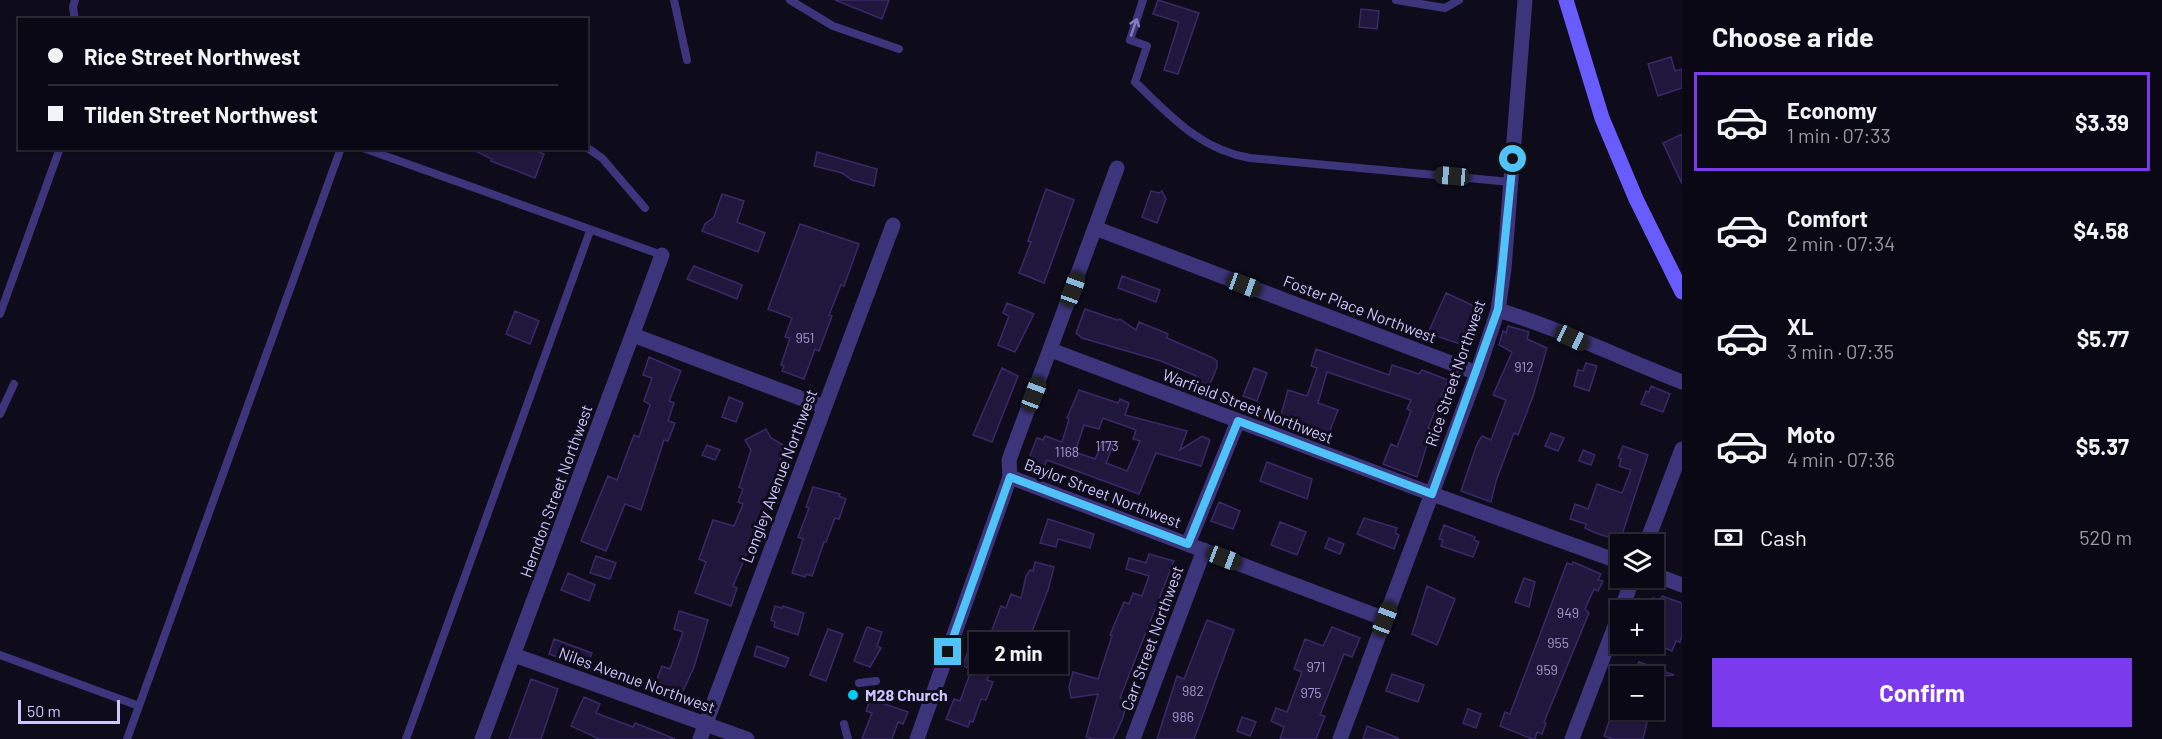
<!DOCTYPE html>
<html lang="en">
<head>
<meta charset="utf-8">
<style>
  :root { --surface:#0a0814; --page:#13111d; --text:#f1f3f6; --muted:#999aa0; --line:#2a2934; --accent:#7c3aed }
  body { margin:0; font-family:Barlow,sans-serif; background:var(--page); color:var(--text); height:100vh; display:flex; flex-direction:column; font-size:22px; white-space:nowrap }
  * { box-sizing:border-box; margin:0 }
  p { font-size:20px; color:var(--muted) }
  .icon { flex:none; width:33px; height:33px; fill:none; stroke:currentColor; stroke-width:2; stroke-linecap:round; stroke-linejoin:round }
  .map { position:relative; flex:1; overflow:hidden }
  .drawer { display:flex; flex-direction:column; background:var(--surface); width:480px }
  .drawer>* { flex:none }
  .banner { position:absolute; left:18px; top:18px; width:570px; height:132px; border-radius:0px; box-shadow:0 2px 4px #0004,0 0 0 2px var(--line); display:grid; align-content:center; height:132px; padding:0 30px; background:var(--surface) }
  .tools { position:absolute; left:1610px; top:534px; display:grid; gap:12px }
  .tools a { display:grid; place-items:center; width:54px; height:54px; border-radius:0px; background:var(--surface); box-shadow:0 2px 4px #0004,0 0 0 2px var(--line); font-size:30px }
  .scale { position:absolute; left:18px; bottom:15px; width:102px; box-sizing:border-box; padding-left:6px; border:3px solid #cfc5ff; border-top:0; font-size:16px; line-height:21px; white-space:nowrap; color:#cfc5ff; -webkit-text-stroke:4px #0e0b1b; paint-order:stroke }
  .end { position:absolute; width:27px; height:27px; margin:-14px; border:8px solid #4fc3f7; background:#111; box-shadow:0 0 0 3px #111 }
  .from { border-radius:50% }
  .bubble { position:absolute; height:42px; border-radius:0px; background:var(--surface); box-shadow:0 2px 4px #0004,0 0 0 2px var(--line); font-size:20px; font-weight:700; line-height:42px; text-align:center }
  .car { position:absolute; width:18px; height:36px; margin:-18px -9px; border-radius:8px; box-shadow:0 0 4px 2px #0007; background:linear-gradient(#222 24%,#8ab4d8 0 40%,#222 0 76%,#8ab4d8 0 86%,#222 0) }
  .banner b { display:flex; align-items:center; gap:21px; height:57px; font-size:22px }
  .banner b+b { border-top:2px solid var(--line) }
  .banner i { width:15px; height:15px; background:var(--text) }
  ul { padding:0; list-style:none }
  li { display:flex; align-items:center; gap:18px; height:99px; margin:0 12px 9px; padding:0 18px; border:3px solid transparent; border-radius:0px }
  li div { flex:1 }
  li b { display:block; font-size:22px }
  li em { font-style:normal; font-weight:700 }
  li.selected { border-color:var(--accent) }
  li>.icon { width:54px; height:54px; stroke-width:1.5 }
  h2 { padding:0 30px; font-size:27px; line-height:72px }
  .pay { display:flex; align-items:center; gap:15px; height:66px; padding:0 30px; font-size:22px }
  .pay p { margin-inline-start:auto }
  .button { display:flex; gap:12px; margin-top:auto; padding:12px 30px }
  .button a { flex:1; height:69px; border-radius:0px; background:var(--accent); color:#fff; font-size:24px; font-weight:700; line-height:69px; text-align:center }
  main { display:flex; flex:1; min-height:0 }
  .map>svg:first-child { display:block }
  .building { fill:#20173c; stroke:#392968; stroke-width:1.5; fill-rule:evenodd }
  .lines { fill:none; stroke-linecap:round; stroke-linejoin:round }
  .lane { stroke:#3c357b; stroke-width:8 }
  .street { stroke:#3c357b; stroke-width:15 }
  .secondary { stroke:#695cff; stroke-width:15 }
  .oneway { stroke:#867dbd }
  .route { stroke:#4fc3f7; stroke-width:8 }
  .poi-dot { fill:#00cbf0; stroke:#0e0b1b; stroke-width:2 }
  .labels { text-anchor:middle; stroke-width:6; stroke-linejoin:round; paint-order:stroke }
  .number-label { font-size:14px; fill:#a39ace }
  .street-label { font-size:16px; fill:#cfc5ff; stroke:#0e0b1b }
  .poi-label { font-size:16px; font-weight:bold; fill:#cfc5ff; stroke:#0e0b1b; text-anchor:start }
</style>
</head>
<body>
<main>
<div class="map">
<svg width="1682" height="739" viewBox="0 0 1682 739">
  <rect width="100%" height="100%" fill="#0e0b1b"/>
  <!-- building -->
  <path class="building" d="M835 0H889L882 19Z
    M1158 0 1199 13 1178 74 1164 70 1179 22 1153 14Z
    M1361 9 1379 11 1377 29 1359 27Z
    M1671 57 1675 71 1682 69V88L1658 96 1648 64Z
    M1682 134V184L1663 143Z
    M469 148H529L544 154 535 178 491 161 492 159Z
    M817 152 877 169 874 186 852 180 842 173 814 166Z
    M1046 189 1074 200 1044 283 1019 273 1031 242 1028 241Z
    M1151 191 1159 193 1162 191 1166 199 1157 223 1142 217Z
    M722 194 744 201 737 222 765 233 758 252 702 231 705 224 714 217Z
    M800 224 859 244 844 286 841 285 829 315 832 316 819 351 815 349 804 379 782 371 784 366 781 365 790 338 785 337 792 318 768 309Z
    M694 266 742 285 737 299 687 279Z
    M1122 276 1160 290 1156 302 1118 288Z
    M1446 293 1474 306 1460 344 1428 333Z
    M1007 303 1034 314 1015 352 998 345 1009 316 1003 313Z
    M1085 309 1117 320 1120 319 1136 330 1139 322 1168 334 1167 338 1213 358 1217 361V367L1208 389 1193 384 1196 376 1161 361 1082 338 1076 333Z
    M515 311 539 321 530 344 506 334Z
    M1508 326 1529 332 1527 339 1547 348 1533 396 1518 435 1514 433 1496 481 1491 502 1461 491 1477 444 1482 436 1491 440 1506 400 1493 395 1512 352 1499 345 1503 331 1506 333Z
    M1316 349 1389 375 1392 365 1419 374 1422 370 1448 380 1428 428 1432 429 1417 477 1383 464 1391 444 1397 447 1411 411 1407 409 1411 400 1327 372 1318 403 1338 410 1327 438 1316 434 1318 429 1280 418 1288 390 1307 396 1317 368 1311 366Z
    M649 357 681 371 669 401 674 403 668 421 675 423 668 441 664 440 641 510 625 504 606 551 581 541 608 476 617 480 634 435 639 437 650 405 644 401 652 378 643 375Z
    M1586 363 1597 366 1589 391 1574 386 1578 370 1583 371Z
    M1002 368 1018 376 992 442 973 435Z
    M1254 368 1267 373 1257 401 1243 396Z
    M1651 386 1670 394 1663 412 1641 404 1646 391 1649 392Z
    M1079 390 1118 403 1120 399 1129 403 1125 415 1187 431 1180 450 1202 436 1210 440 1201 466 1156 453 1139 494 1047 460 1043 469 1027 463 1037 438 1043 440 1045 436 1062 442 1069 419 1067 418ZM1103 418 1136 430 1133 439 1140 441 1127 471 1106 463 1113 445 1103 441 1095 459 1075 452 1084 425 1099 429Z
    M729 397 743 403 736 422 722 417Z
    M766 429 771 438 783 445 781 456 768 504 733 586 737 588 731 606 695 593 706 562 699 559 713 520 734 526 743 504 738 502 743 489 739 487 751 450 745 440Z
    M1551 433 1564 438 1558 451 1545 446Z
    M707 445 720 450 715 460 702 455Z
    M1623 446 1648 455 1620 541 1596 533 1585 528 1586 524 1570 519 1575 504 1588 509 1597 484 1622 493 1631 470 1619 466 1621 459 1618 458Z
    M1583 450 1595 455 1591 465 1579 461Z
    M1267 462 1312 479 1307 499 1260 481Z
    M813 487 840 494 839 496 846 499 839 519 835 518 826 542H824L812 576 806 574 805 577 792 573 803 539 798 537 809 508 806 507Z
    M1219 502 1240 511 1233 529 1211 521Z
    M1364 518 1397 528 1395 533 1399 535 1394 549 1357 534Z
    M1048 519 1094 534 1090 548 1058 539 1056 547 1040 543Z
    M1280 522 1306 532 1297 555 1271 545Z
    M1444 525 1475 537 1474 540 1479 542 1473 557 1441 546 1443 540 1439 539Z
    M1329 538 1344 544 1340 554 1325 548Z
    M1149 554 1174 561 1120 698 1128 701 1122 720 1113 739H1093L1086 737 1098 694 1071 698 1069 687 1073 672 1098 679 1112 636 1110 635 1124 602 1129 604 1133 593 1142 596 1149 576 1126 569 1129 558 1146 563Z
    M596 556 616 563 610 579 590 573Z
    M1035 562 1054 567 1048 590 1022 657 999 648 987 680 993 682 986 700 981 699 973 722 970 721 968 727 946 719 954 699 960 701 971 671 963 665 969 649 983 654 1001 606 1006 608 1011 594 1021 598 1026 576 1030 570 1033 571Z
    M1573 562 1601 574 1598 580 1603 581 1598 591 1594 589 1585 609 1589 613 1544 722 1546 723 1542 734 1537 732 1535 739H1532L1500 726 1505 712 1510 714 1511 711 1567 563 1572 565Z
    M568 573 595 585 589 601 561 590Z
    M1524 578 1535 582 1529 607 1515 602Z
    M1427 586 1455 599 1437 645 1412 634Z
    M1662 596 1682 603V636L1680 642 1676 641 1672 651 1653 643V598L1660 601Z
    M775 606 782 608 783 606 804 613 798 635 774 627 775 622 771 620Z
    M679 611 708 620 694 667 683 691 680 693 655 684 662 666 670 669 683 632 674 629Z
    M1207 620 1234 630 1194 739H1157L1177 676 1184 679Z
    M867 627 882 632 877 646 881 648 870 667 854 661Z
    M1332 627 1360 638 1352 657 1344 654 1320 715 1325 716 1316 739H1280L1284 727 1271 721 1276 708 1287 712 1302 672 1294 669 1305 639 1323 646Z
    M828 629 843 634 826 681 810 675Z
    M554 639 592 653 588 664 564 656 563 659 549 654Z
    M757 646 789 658 785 667 754 656Z
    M1639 662 1674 675 1665 676 1654 705 1653 676H1633Z
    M1392 674 1424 685 1418 702 1386 691Z
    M531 679 558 689 541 739H509Z
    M584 697 600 704 596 713 633 727 635 723 675 739H599L571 726Z
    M870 699 908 712 903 724 898 722 892 739H862L872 713 866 711Z
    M1468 709 1481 714 1476 728 1463 723Z
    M1613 710H1650L1643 739H1613L1604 736Z
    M1242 717 1256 722 1250 736 1237 731Z
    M1367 726 1398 738V739H1363Z"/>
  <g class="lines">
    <!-- lane -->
    <path class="lane" d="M674 0 687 60
      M790 0 833 26 899 49
      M1143 0 1130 40 1147 46 1135 82C1170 115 1200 150 1250 158L1511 182
      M1396 0 1445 8 1459 0
      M75 20 73 7 75 0
      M586 147 602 158 645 208
      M363 148 662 255
      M0 314 60 148
      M0 414 14 384
      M0 655 139 706
      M859 683 876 681
      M844 724 848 739
      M127 739 341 148
      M406 739 590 231"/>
    <!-- street -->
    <path class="street" d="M1095 228 1477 373
      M1498 310C1560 329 1621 358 1682 382
      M633 335 824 407
      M1051 350 1424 491 1620 562
      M1010 477 1385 619
      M1188 544 1238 421
      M1646 544 1682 449
      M1653 574 1682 585
      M1621 610 1633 578
      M514 655 747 739
      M482 739 662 255
      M700 739 893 225
      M917 739 1010 477 1009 460 1117 168
      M1133 739 1204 550
      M1340 739 1477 373 1498 310 1504 269 1525 0
      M1572 739 1620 613"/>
    <!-- secondary -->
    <path class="secondary" d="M1566 0 1602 118 1636 199 1682 292"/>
  </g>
  <!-- one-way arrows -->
  <defs><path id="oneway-shaft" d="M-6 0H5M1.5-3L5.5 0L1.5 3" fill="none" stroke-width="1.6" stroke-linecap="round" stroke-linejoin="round" transform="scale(1.5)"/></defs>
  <use class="oneway" href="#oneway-shaft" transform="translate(1134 27) rotate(-71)"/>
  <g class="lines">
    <!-- route -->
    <path class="route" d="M948 652 1010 477 1188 544 1238 421 1432 494 1498 309 1513 159"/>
  </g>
  <!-- markers -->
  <circle class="poi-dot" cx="853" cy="695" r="6"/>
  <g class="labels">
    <!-- number labels -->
    <g class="number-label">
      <text x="805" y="343">951</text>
      <text x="1524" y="372">912</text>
      <text x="1107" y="451">1173</text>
      <text x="1067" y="457">1168</text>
      <text x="1568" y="618">949</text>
      <text x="1558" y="648">955</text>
      <text x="1316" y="672">971</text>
      <text x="1547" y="675">959</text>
      <text x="1193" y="696">982</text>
      <text x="1311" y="698">975</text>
      <text x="1183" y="722">986</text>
    </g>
    <!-- street labels -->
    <g class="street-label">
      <text transform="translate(1360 309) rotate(21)" y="6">Foster Place Northwest</text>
      <text transform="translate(1455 373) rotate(-71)" y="6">Rice Street Northwest</text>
      <text transform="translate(1248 406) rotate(21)" y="6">Warfield Street Northwest</text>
      <text transform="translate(779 476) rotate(-69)" y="6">Longley Avenue Northwest</text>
      <text transform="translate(556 491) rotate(-70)" y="6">Herndon Street Northwest</text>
      <text transform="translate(1103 493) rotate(21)" y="6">Baylor Street Northwest</text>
      <text transform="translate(1152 638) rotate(-70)" y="6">Carr Street Northwest</text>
      <text transform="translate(637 680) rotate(20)" y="6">Niles Avenue Northwest</text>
    </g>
    <!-- poi labels -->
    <g class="poi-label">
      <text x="865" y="701">M28 Church</text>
    </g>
  </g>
</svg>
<div class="tools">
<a><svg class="icon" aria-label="layers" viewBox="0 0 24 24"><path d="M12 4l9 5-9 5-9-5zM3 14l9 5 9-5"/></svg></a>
<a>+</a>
<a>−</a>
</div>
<div class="scale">50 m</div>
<i class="end from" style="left:1513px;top:159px"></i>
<i class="end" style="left:948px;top:652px"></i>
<div class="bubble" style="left:969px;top:632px;width:99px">2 min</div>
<i class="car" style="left:1452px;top:176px;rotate:275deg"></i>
<i class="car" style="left:1244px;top:285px;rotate:110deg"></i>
<i class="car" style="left:1073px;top:289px;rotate:20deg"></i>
<i class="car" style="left:1572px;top:338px;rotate:115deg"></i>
<i class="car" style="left:1034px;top:394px;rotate:21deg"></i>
<i class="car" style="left:1224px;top:558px;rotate:111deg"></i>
<i class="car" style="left:1385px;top:619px;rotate:21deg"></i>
<div class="banner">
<b><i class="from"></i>Rice Street Northwest</b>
<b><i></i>Tilden Street Northwest</b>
</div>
</div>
<section class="drawer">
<h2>Choose a ride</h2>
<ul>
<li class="selected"><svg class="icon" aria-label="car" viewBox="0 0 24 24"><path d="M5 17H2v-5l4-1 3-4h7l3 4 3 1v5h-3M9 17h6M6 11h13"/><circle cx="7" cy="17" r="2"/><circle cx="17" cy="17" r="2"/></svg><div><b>Economy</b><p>1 min · 07:33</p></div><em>$3.39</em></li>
<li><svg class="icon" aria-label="car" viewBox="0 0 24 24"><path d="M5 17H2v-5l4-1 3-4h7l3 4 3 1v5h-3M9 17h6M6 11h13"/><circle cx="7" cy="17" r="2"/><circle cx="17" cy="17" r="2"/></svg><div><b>Comfort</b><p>2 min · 07:34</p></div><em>$4.58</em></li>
<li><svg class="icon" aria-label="car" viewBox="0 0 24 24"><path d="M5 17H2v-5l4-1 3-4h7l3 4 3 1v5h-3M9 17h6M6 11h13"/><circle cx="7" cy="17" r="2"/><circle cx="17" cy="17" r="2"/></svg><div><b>XL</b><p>3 min · 07:35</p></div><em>$5.77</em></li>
<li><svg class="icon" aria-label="car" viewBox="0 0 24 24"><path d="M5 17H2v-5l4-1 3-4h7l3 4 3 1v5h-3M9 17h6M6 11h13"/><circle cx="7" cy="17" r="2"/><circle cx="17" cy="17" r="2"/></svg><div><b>Moto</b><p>4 min · 07:36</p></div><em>$5.37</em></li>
</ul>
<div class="pay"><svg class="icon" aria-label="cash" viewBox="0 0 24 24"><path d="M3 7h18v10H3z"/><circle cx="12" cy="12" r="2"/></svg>Cash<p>520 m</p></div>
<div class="button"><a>Confirm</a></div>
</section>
</main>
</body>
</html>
